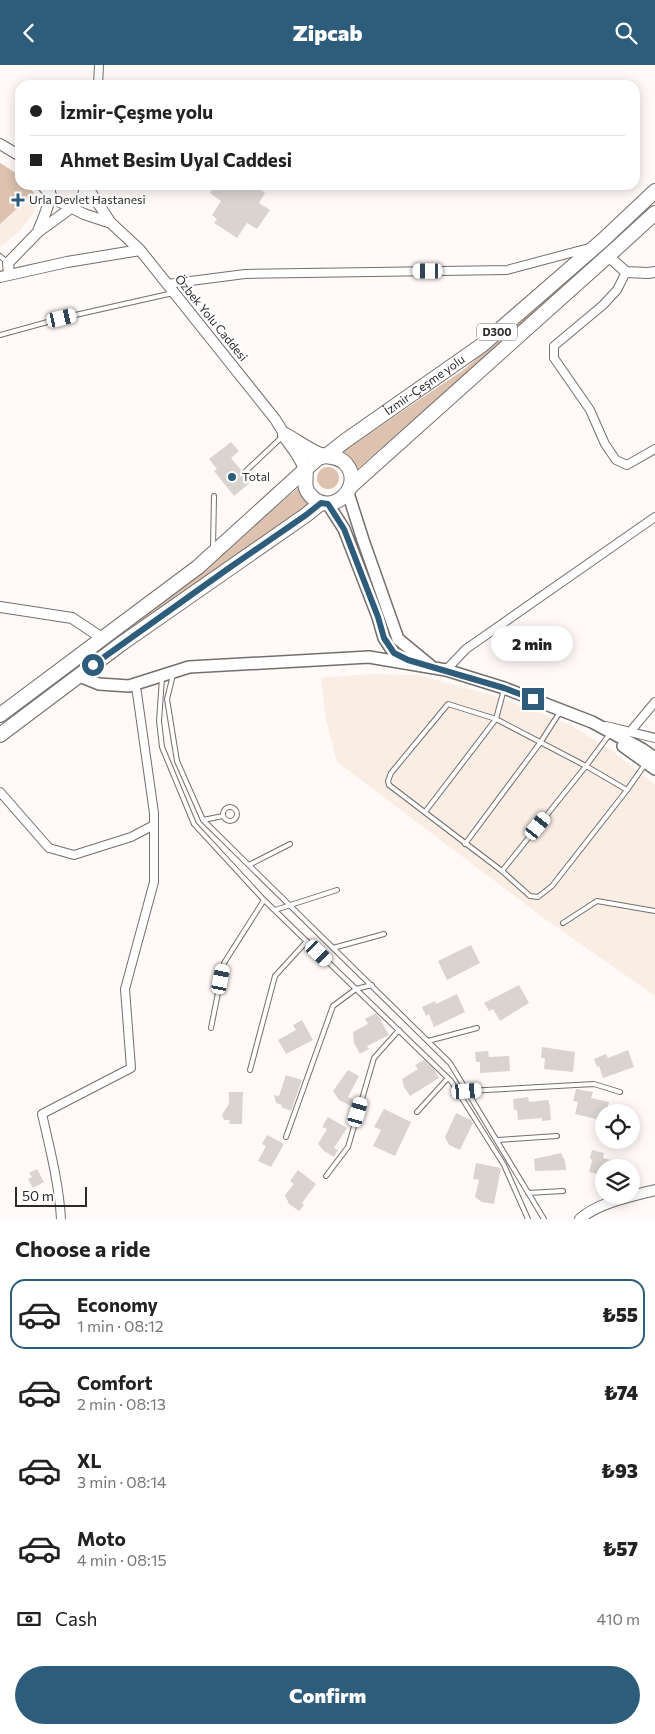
<!DOCTYPE html>
<html lang="en">
<head>
<meta charset="utf-8">
<style>
  :root { --surface:#fff; --page:#f6f6f6; --text:#222; --muted:#767676; --line:#e0e0e0; --accent:#2e5d7c }
  body { margin:0; font-family:Commissioner,sans-serif; background:var(--page); color:var(--text); height:100vh; display:flex; flex-direction:column; font-size:19px; white-space:nowrap }
  * { box-sizing:border-box; margin:0 }
  p { font-size:16px; color:var(--muted) }
  .icon { flex:none; width:28px; height:28px; fill:none; stroke:currentColor; stroke-width:2; stroke-linecap:round; stroke-linejoin:round }
  .map { position:relative; height:1154px; overflow:hidden }
  .drawer { display:flex; flex-direction:column; background:var(--surface); flex:1 }
  .drawer>* { flex:none }
  .hud { position:absolute; left:15px; top:15px; width:625px; height:110px; border-radius:15px; box-shadow:0 2px 12px #0003; display:grid; align-content:center; height:110px; padding:0 15px; background:var(--surface) }
  .tools { position:absolute; left:595px; top:1039px; display:grid; gap:10px }
  .tools a { display:grid; place-items:center; width:45px; height:45px; border-radius:50%; background:var(--surface); box-shadow:0 2px 12px #0003; font-size:25px }
  .scale { position:absolute; left:15px; bottom:12px; width:72px; box-sizing:border-box; padding-left:5px; border:2px solid #2d2b29; border-top:0; font-size:14px; line-height:18px; white-space:nowrap; color:#2d2b29; -webkit-text-stroke:4px #fff; paint-order:stroke }
  .end { position:absolute; width:22px; height:22px; margin:-11px; border:6px solid #2e5d7c; background:#fff; box-shadow:0 0 0 2px #fff }
  .from { border-radius:50% }
  .bubble { position:absolute; height:35px; border-radius:18px; background:var(--surface); box-shadow:0 2px 12px #0003; font-size:16px; font-weight:800; line-height:35px; text-align:center }
  .car { position:absolute; width:15px; height:30px; margin:-15px -8px; border-radius:6px; box-shadow:0 0 4px 1px #0007; background:linear-gradient(#fff 24%,#345 0 40%,#fff 0 76%,#345 0 86%,#fff 0) }
  .hud b { display:flex; align-items:center; gap:18px; height:48px; font-size:19px }
  .hud b+b { border-top:1px solid var(--line) }
  .hud i { width:12px; height:12px; background:var(--text) }
  ul { padding:0; list-style:none }
  li { display:flex; align-items:center; gap:15px; height:70px; margin:0 10px 8px; padding:0 5px; border:2px solid transparent; border-radius:15px }
  li div { flex:1 }
  li b { display:block; font-size:19px }
  li em { font-style:normal; font-weight:800 }
  li.selected { border-color:var(--accent) }
  li>.icon { width:45px; height:45px; stroke-width:1.5 }
  h2 { padding:0 15px; font-size:22px; line-height:60px }
  .pay { display:flex; align-items:center; gap:12px; height:55px; padding:0 15px; font-size:19px }
  .pay p { margin-inline-start:auto }
  .action { display:flex; gap:10px; margin-top:auto; padding:10px 15px }
  .action a { flex:1; height:58px; border-radius:30px; background:var(--accent); color:#fff; font-size:20px; font-weight:800; line-height:58px; text-align:center }
  header { display:flex; justify-content:space-between; align-items:center; height:65px; padding:0 15px; background:var(--accent); color:#fff; font-size:22px; font-weight:800 }
  .map>svg:first-child { display:block }
  .built { fill:#f9ede4 }
  .green { fill:#dcc2af }
  .building { fill:#d9d4d0 }
  .lines { fill:none; stroke-linecap:round; stroke-linejoin:round }
  .service-casing { stroke:#736f6c; stroke-width:6 }
  .minor-casing { stroke:#736f6c; stroke-width:10 }
  .tertiary-casing { stroke:#736f6c; stroke-width:12 }
  .secondary-casing { stroke:#736f6c; stroke-width:14 }
  .trunk-casing { stroke:#736f6c; stroke-width:16 }
  .service { stroke:#fff; stroke-width:4 }
  .minor { stroke:#fff; stroke-width:8 }
  .tertiary { stroke:#fff; stroke-width:10 }
  .secondary { stroke:#fff; stroke-width:11 }
  .trunk { stroke:#fff; stroke-width:14 }
  .route { stroke:#2e5d7c; stroke-width:6 }
  .poi-dot { fill:#2e5d7c; stroke:#fff; stroke-width:2 }
  .labels { text-anchor:middle; stroke-width:5; stroke-linejoin:round; paint-order:stroke }
  .shield { fill:#fff; stroke:#6c6b69; stroke-width:1 }
  .shield-label { font-size:11px; font-weight:bold; fill:#2d2b29 }
  .poi-label { font-size:12px; fill:#2d2b29; stroke:#fff; text-anchor:start }
  .street-label { font-size:12px; fill:#2d2b29; stroke:#fff }
</style>
</head>
<body>
<header><svg class="icon" aria-label="back" viewBox="0 0 24 24"><path d="M15 5l-7 7 7 7"/></svg>Zipcab<svg class="icon" aria-label="search" viewBox="0 0 24 24"><circle cx="10" cy="10" r="6"/><path d="M15 15l6 6"/></svg></header>
<div class="map">
<svg width="655" height="1154" viewBox="0 0 655 1154">
  <rect width="100%" height="100%" fill="#fffaf7"/>
  <!-- built -->
  <path class="built" d="M0 98 18 108 20 111V120H27L34 128 37 142 20 166 0 182Z
    M370 609 418 610 495 631 569 659 614 687 655 720V931L545 854 337 697 326 655 321 613Z"/>
  <!-- green -->
  <path class="green" d="M0 98 20 111V120H27L34 128 0 159Z
    M652 142 607 185 356 405 342 387 462 306Z
    M317 413a11 11 0 1 1 22 0a11 11 0 1 1-22 0Z
    M299 422 312 438 0 660 181 523Z"/>
  <!-- building -->
  <path class="building" d="M215 120H265L261 125 265 128 259 138 270 145 257 164 247 158 237 173 214 158 217 154 212 150 221 136 210 128Z
    M231 377 239 386 231 393 251 417 234 431 214 406 217 404 209 394Z
    M471 880 480 898 447 915 438 896Z
    M519 920 529 938 500 956 493 944 489 946 484 938Z
    M457 929 465 947 434 962 429 949 426 951 422 942 435 936 436 939Z
    M376 948 379 952 389 970 367 981 369 984 360 989 354 978 353 967 368 959 365 954Z
    M302 955 313 975 286 989 278 975 296 965 293 960Z
    M542 982 575 987 573 1007 544 1004 545 993H541Z
    M628 985 634 1002 603 1013 599 1001 597 1002 594 994 606 989 608 993Z
    M488 986 489 992 509 991 510 1006 480 1008V997H476L475 987Z
    M424 995 434 1004 439 1013 410 1031 404 1022 402 1014 418 1004 415 1000Z
    M348 1005 359 1011 348 1032 357 1036 355 1043 339 1035 333 1026Z
    M286 1010 302 1015 291 1046 281 1042 282 1040 276 1038 274 1030 279 1031Z
    M576 1024 593 1027 591 1033 609 1037 606 1048H604V1059L597 1057 596 1054 575 1049 578 1037 573 1036Z
    M229 1027H243L242 1059H229L230 1055H224L222 1050 229 1039Z
    M528 1032 529 1037 548 1035 550 1041 551 1055 542 1056V1053L518 1055 517 1045H514L513 1034Z
    M384 1044 411 1057 395 1091 373 1081 381 1065 374 1062Z
    M456 1048 471 1055 473 1058 460 1085 449 1080 445 1072Z
    M328 1052 347 1063 334 1083 338 1085 334 1092 324 1086 318 1079 327 1064 322 1062Z
    M267 1070 284 1079 271 1102 258 1096 266 1081 262 1079Z
    M592 1085 604 1088 603 1093 631 1100V1102H604V1111L589 1107 592 1095 590 1093Z
    M561 1088 565 1096 566 1105 535 1106 534 1094Z
    M476 1098 501 1103 494 1139 482 1137 475 1132 479 1115 473 1114Z
    M37 1104 44 1117 33 1123 28 1114 32 1112 29 1108Z
    M298 1105 316 1119 302 1138 304 1140 299 1146 289 1139 285 1130 294 1119 290 1116Z"/>
  <g class="lines">
    <!-- service casing -->
    <g class="service-casing">
      <path id="service" d="M0 191 7 197
        M0 270 62 253 173 228
        M246 406 283 371
        M213 484 214 431
        M173 610 167 634 177 696 203 755 450 998 544 1154
        M162 613 159 656 162 682 194 759 264 835 451 1016 504 1100 528 1154
        M448 639 496 654 586 701 627 725 552 821 538 832 530 831 502 806 389 720 388 716 391 708Z
        M627 725 646 698
        M223 749a7 7 0 1 1 14 0a7 7 0 1 1-14 0Z
        M425 747 496 654 504 624
        M203 755 223 751
        M465 779 540 678 560 647
        M249 800 290 779
        M502 806 586 701 609 670
        M275 845 337 825
        M563 858 597 836 655 846
        M333 883 384 869
        M211 963 224 898 264 835
        M428 976 477 963
        M250 1005 275 911 307 876
        M467 1026 594 1019 620 1027
        M417 1047 448 1013
        M286 1072 333 941 356 924 372 920
        M497 1075 557 1071
        M326 1111 348 1082 374 993 399 965
        M528 1128 563 1126"/>
    </g>
    <!-- minor casing -->
    <g class="minor-casing">
      <path id="minor" d="M98 20 99 0
        M626 207 617 225 603 240 554 281V293L590 345 605 379 616 395 627 400 655 384
        M167 219 245 209 507 205 589 183
        M446 605 466 584 655 452
        M606 661 655 673
        M630 667 655 637
        M0 727 49 783 74 790 131 772 154 760
        M61 1154C59 1119 50 1084 42 1049L131 1003 125 924 154 817V748L137 628 135 619"/>
    </g>
    <!-- tertiary casing -->
    <g class="tertiary-casing">
      <path id="tertiary" d="M0 79 20 91
        M42 120 54 134 84 149 111 158
        M86 120 111 158 140 185 275 354 285 370
        M38 166C43 154 51 138 50 125
        M608 191 626 207 648 208 655 207
        M9 209 8 198 38 167 71 143 82 133 86 120
        M0 212 67 197 140 185
        M0 542 72 553 102 573
        M580 1154C597 1138 632 1131 655 1125"/>
    </g>
    <!-- secondary casing -->
    <g class="secondary-casing">
      <path id="secondary" d="M348 428 363 475 398 574 432 602
        M328 439 344 464 378 552 384 573 394 588 408 595
        M79 611 99 619 129 621 189 602 369 592 446 605 504 623 592 657 642 684 655 693
        M623 681 655 704"/>
    </g>
    <!-- trunk casing -->
    <g class="trunk-casing">
      <g id="trunk">
        <path d="M285 370C296 376 307 384 318 389 328 393 338 390 346 399 365 422 331 453 311 431 301 421 308 413 305 402 301 390 292 380 285 370Z"/>
        <path d="M351 421 620 180 655 148"/>
        <path id="s1" d="M0 650 198 502 318 393 326 391 345 376 482 280 603 175 655 126"/>
        <path d="M0 670 121 579 306 450 321 438"/>
      </g>
    </g>
    <!-- service -->
    <use href="#service" class="service"/>
    <!-- minor -->
    <use href="#minor" class="minor"/>
    <!-- tertiary -->
    <use href="#tertiary" class="tertiary"/>
    <!-- secondary -->
    <use href="#secondary" class="secondary"/>
    <!-- trunk -->
    <use href="#trunk" class="trunk"/>
  </g>
  <g class="lines">
    <!-- route -->
    <path class="route" d="M93 600 229 503 306 450 321 438 328 439 344 464 378 552 384 573 394 588 408 595 504 623 533 634"/>
  </g>
  <!-- markers -->
  <g class="poi-dot">
    <path d="M15.5 127.5h5v5h5v5h-5v5h-5v-5h-5v-5h5z"/>
    <circle cx="232" cy="412" r="5"/>
  </g>
  <g class="labels">
    <!-- shield labels -->
    <rect class="shield" x="477" y="258.5" width="40" height="17" rx="4"/>
    <g class="shield-label">
      <text x="497" y="271">D300</text>
    </g>
    <!-- poi labels -->
    <g class="poi-label">
      <text x="29" y="139">Urla Devlet Hastanesi</text>
      <text x="242" y="416">Total</text>
    </g>
    <!-- street labels -->
    <g class="street-label">
      <text transform="translate(211 253) rotate(51)" y="4">Özbek Yolu Caddesi</text>
      <text dy="4" stroke="none"><textPath href="#s1" startOffset="539">İzmir-Çeşme yolu</textPath></text>
    </g>
  </g>
</svg>
<div class="tools">
<a><svg class="icon" aria-label="locate" viewBox="0 0 24 24"><circle cx="12" cy="12" r="6"/><path d="M12 2v4M12 18v4M2 12h4M18 12h4"/></svg></a>
<a><svg class="icon" aria-label="layers" viewBox="0 0 24 24"><path d="M12 4l9 5-9 5-9-5zM3 14l9 5 9-5"/></svg></a>
</div>
<div class="scale">50 m</div>
<i class="end from" style="left:93px;top:600px"></i>
<i class="end" style="left:533px;top:634px"></i>
<div class="bubble" style="left:491px;top:561px;width:82px">2 min</div>
<i class="car" style="left:428px;top:206px;rotate:270deg"></i>
<i class="car" style="left:62px;top:253px;rotate:77deg"></i>
<i class="car" style="left:538px;top:761px;rotate:39deg"></i>
<i class="car" style="left:319px;top:888px;rotate:134deg"></i>
<i class="car" style="left:221px;top:914px;rotate:11deg"></i>
<i class="car" style="left:467px;top:1026px;rotate:86deg"></i>
<i class="car" style="left:358px;top:1047px;rotate:16deg"></i>
<div class="hud">
<b><i class="from"></i>İzmir-Çeşme yolu</b>
<b><i></i>Ahmet Besim Uyal Caddesi</b>
</div>
</div>
<section class="drawer">
<h2>Choose a ride</h2>
<ul>
<li class="selected"><svg class="icon" aria-label="car" viewBox="0 0 24 24"><path d="M5 17H2v-5l4-1 3-4h7l3 4 3 1v5h-3M9 17h6M6 11h13"/><circle cx="7" cy="17" r="2"/><circle cx="17" cy="17" r="2"/></svg><div><b>Economy</b><p>1 min · 08:12</p></div><em>₺55</em></li>
<li><svg class="icon" aria-label="car" viewBox="0 0 24 24"><path d="M5 17H2v-5l4-1 3-4h7l3 4 3 1v5h-3M9 17h6M6 11h13"/><circle cx="7" cy="17" r="2"/><circle cx="17" cy="17" r="2"/></svg><div><b>Comfort</b><p>2 min · 08:13</p></div><em>₺74</em></li>
<li><svg class="icon" aria-label="car" viewBox="0 0 24 24"><path d="M5 17H2v-5l4-1 3-4h7l3 4 3 1v5h-3M9 17h6M6 11h13"/><circle cx="7" cy="17" r="2"/><circle cx="17" cy="17" r="2"/></svg><div><b>XL</b><p>3 min · 08:14</p></div><em>₺93</em></li>
<li><svg class="icon" aria-label="car" viewBox="0 0 24 24"><path d="M5 17H2v-5l4-1 3-4h7l3 4 3 1v5h-3M9 17h6M6 11h13"/><circle cx="7" cy="17" r="2"/><circle cx="17" cy="17" r="2"/></svg><div><b>Moto</b><p>4 min · 08:15</p></div><em>₺57</em></li>
</ul>
<div class="pay"><svg class="icon" aria-label="cash" viewBox="0 0 24 24"><path d="M3 7h18v10H3z"/><circle cx="12" cy="12" r="2"/></svg>Cash<p>410 m</p></div>
<div class="action"><a>Confirm</a></div>
</section>
</body>
</html>
